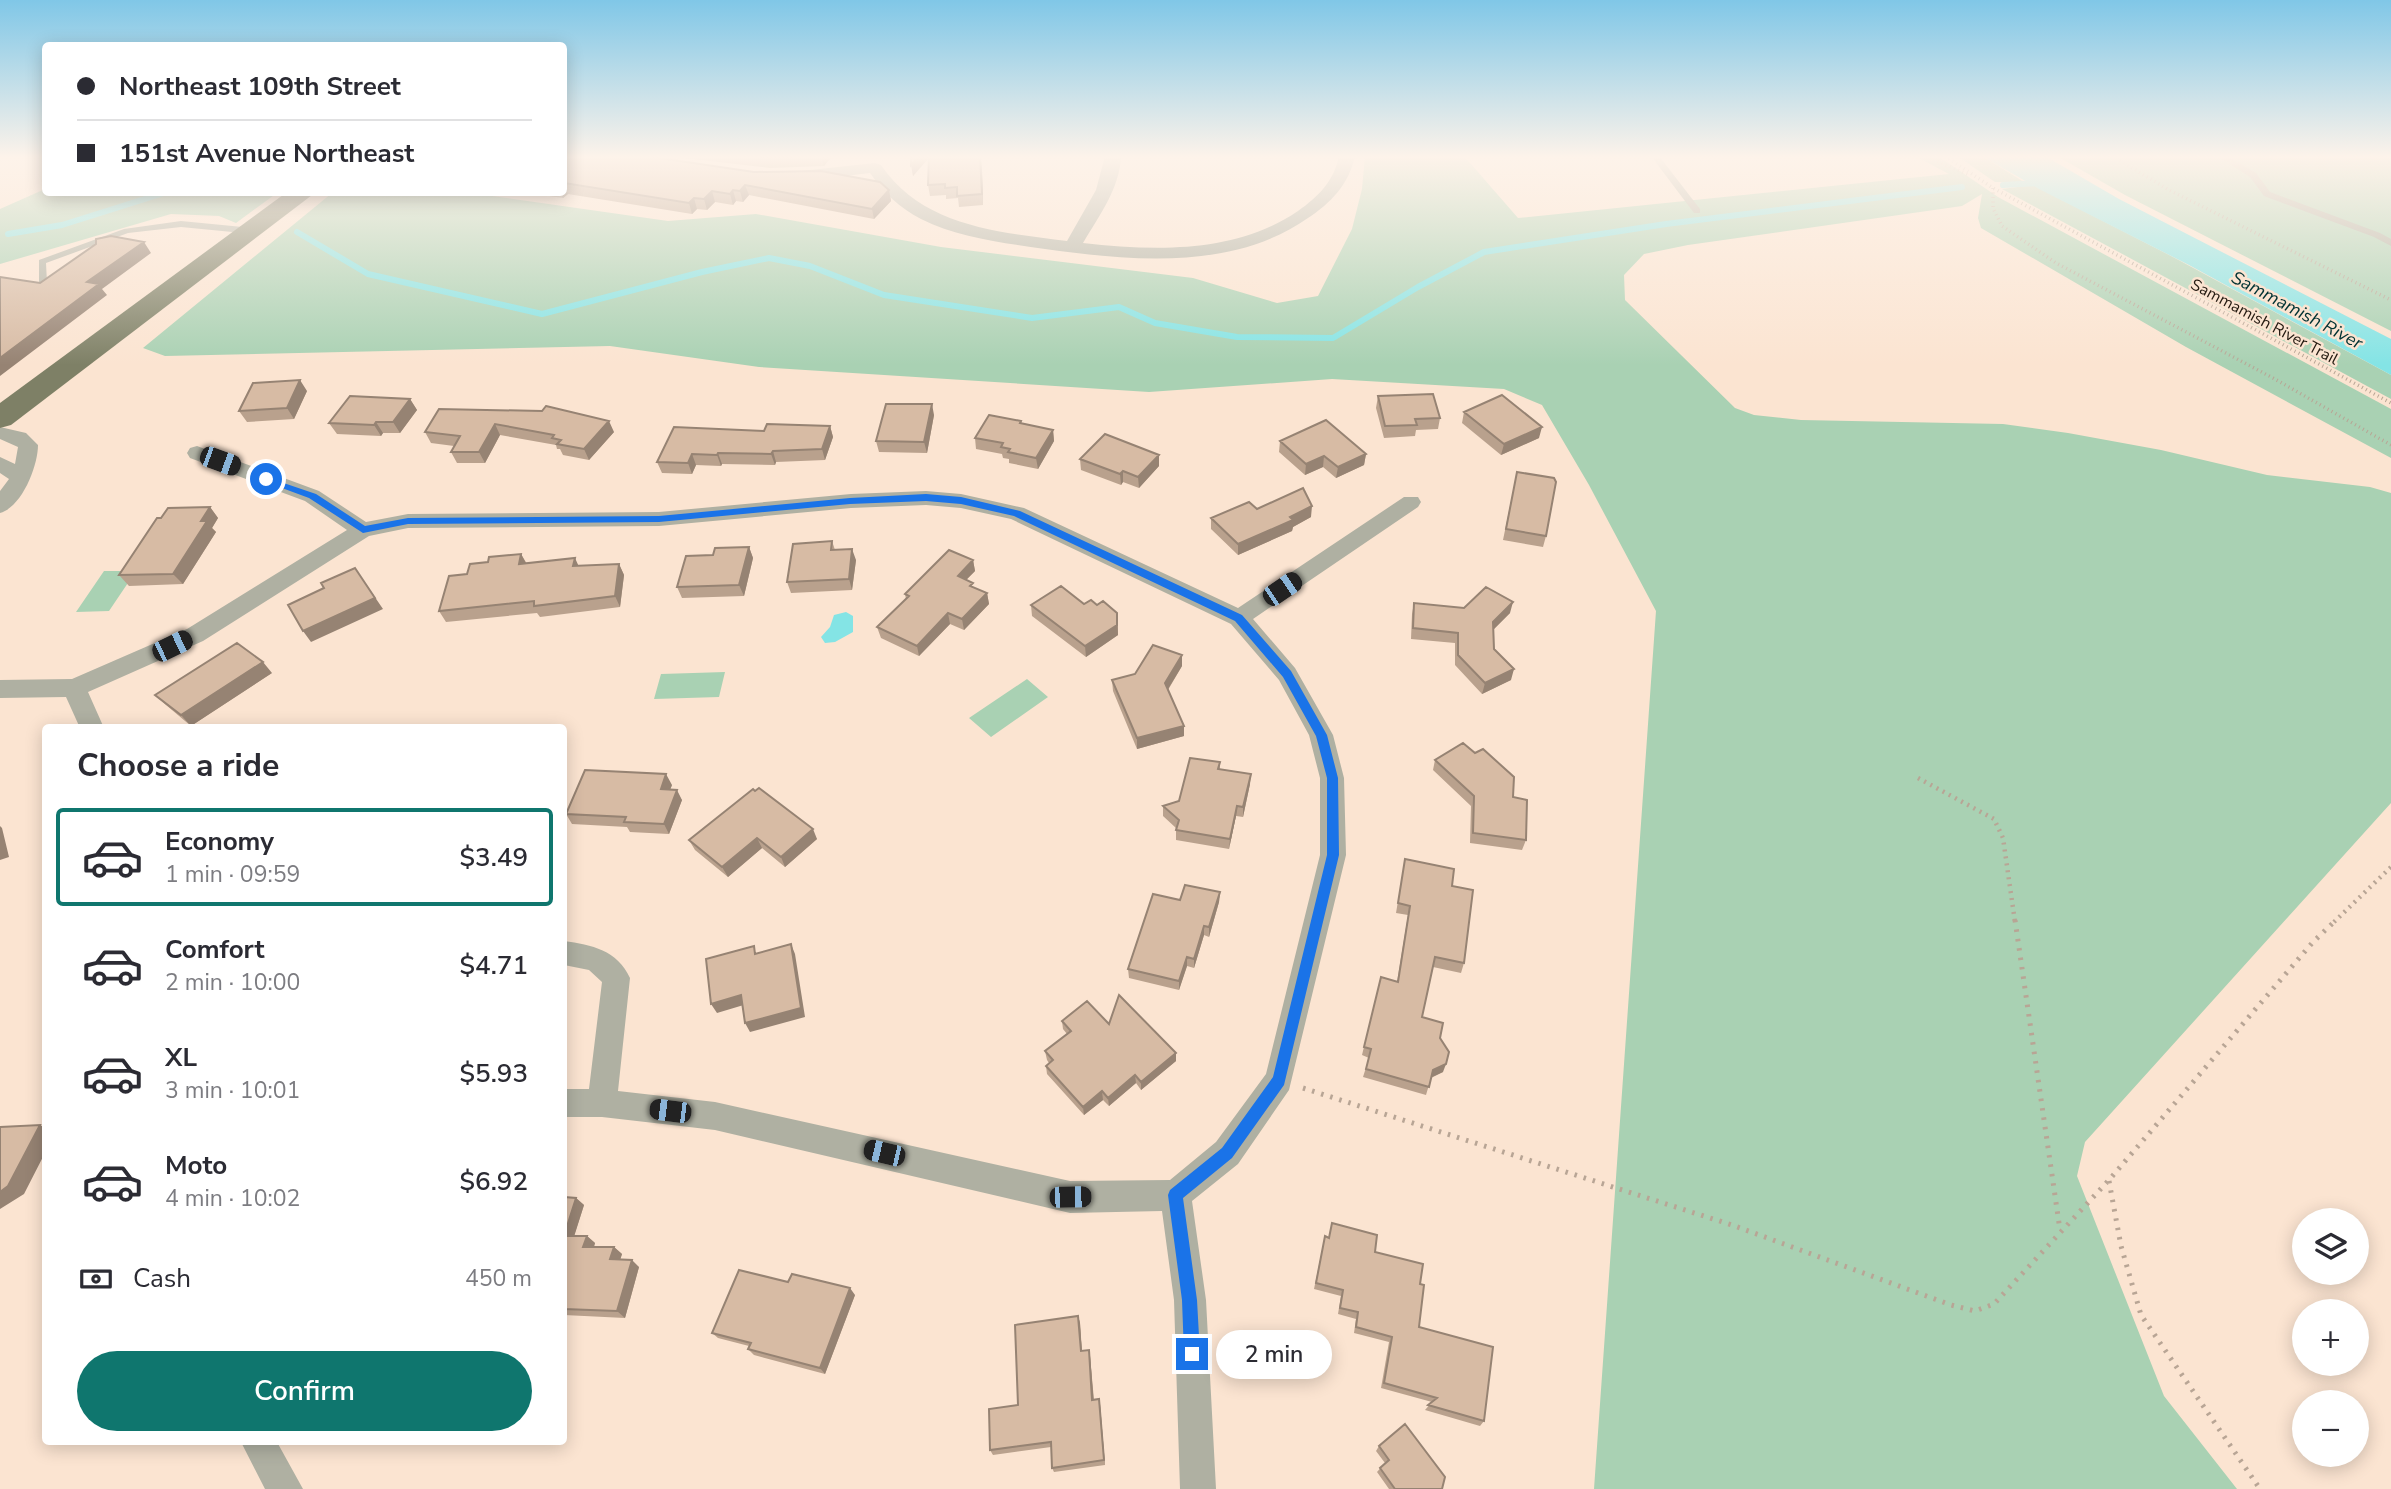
<!DOCTYPE html>
<html lang="en">
<head>
<meta charset="utf-8">
<style>
  :root { --surface:#fff; --page:#f7f7f7; --text:#2b2b33; --muted:#7c7c81; --line:#e1e1e2; --accent:#0f766e }
  body { margin:0; font-family:"Nunito Sans",sans-serif; background:var(--page); color:var(--text); height:100vh; display:flex; flex-direction:column; font-size:26px; white-space:nowrap }
  * { box-sizing:border-box; margin:0 }
  p { font-size:23px; color:var(--muted) }
  .icon { flex:none; width:38px; height:38px; fill:none; stroke:currentColor; stroke-width:2; stroke-linecap:round; stroke-linejoin:round }
  .map { position:relative; flex:1; overflow:hidden }
  .details { position:absolute; left:42px; top:724px; width:525px; height:721px; display:flex; flex-direction:column; background:var(--surface); border-radius:7px; box-shadow:0 4px 18px #0003 }
  .details>* { flex:none }
  .banner { position:absolute; left:42px; top:42px; width:525px; height:154px; border-radius:7px; box-shadow:0 4px 18px #0003; display:grid; align-content:center; height:154px; padding:0 35px; background:var(--surface) }
  .controls { position:absolute; left:2292px; top:1208px; display:grid; gap:14px }
  .controls a { display:grid; place-items:center; width:77px; height:77px; border-radius:50%; background:var(--surface); box-shadow:0 4px 18px #0003; font-size:35px }
  .end { position:absolute; width:32px; height:32px; margin:-16px; border:9px solid #1a73e8; background:#fff; box-shadow:0 0 0 4px #fff }
  .from { border-radius:50% }
  .bubble { position:absolute; height:49px; border-radius:24px; background:var(--surface); box-shadow:0 4px 18px #0003; font-size:23px; font-weight:600; line-height:49px; text-align:center }
  .car { position:absolute; width:21px; height:42px; margin:-21px -10px; border-radius:9px; box-shadow:0 0 5px 2px #0007; background:linear-gradient(#222 24%,#8ab4d8 0 40%,#222 0 76%,#8ab4d8 0 86%,#222 0) }
  .banner b { display:flex; align-items:center; gap:24px; height:66px; font-size:26px }
  .banner b+b { border-top:2px solid var(--line) }
  .banner i { width:18px; height:18px; background:var(--text) }
  ul { padding:0; list-style:none }
  li { display:flex; align-items:center; gap:21px; height:98px; margin:0 14px 10px; padding:0 21px; border:4px solid transparent; border-radius:7px }
  li div { flex:1 }
  li b { display:block; font-size:26px }
  li em { font-style:normal; font-weight:600 }
  li.active { border-color:var(--accent) }
  li>.icon { width:63px; height:63px; stroke-width:1.5 }
  h2 { padding:0 35px; font-size:32px; line-height:84px }
  .pay { display:flex; align-items:center; gap:18px; height:77px; padding:0 35px; font-size:26px }
  .pay p { margin-inline-start:auto }
  .action { display:flex; gap:14px; margin-top:auto; padding:14px 35px }
  .action a { flex:1; height:80px; border-radius:42px; background:var(--accent); color:#fff; font-size:28px; font-weight:600; line-height:80px; text-align:center }
  .map>svg:first-child { display:block }
  .green { fill:#a9d1b3 }
  .water { fill:#84e4e5 }
  .lines { fill:none; stroke-linecap:round; stroke-linejoin:round }
  .stream { stroke:#84e4e5; stroke-width:6 }
  .path-far2 { stroke:#b8a595; stroke-width:3.5; stroke-dasharray:1 3.5; stroke-linecap:butt }
  .path-far1 { stroke:#b8a595; stroke-width:4.5; stroke-dasharray:2 5; stroke-linecap:butt }
  .path { stroke:#b8a595; stroke-width:5; stroke-dasharray:2.5 7; stroke-linecap:butt }
  .service { fill:#afb0a2; fill-rule:evenodd }
  .minor { fill:#afb0a2; fill-rule:evenodd }
  .primary { fill:#7e8066; fill-rule:evenodd }
  .wall { fill:#b9a18d }
  .shaded-wall { fill:#968373 }
  .building { fill:#d7bba4; stroke:#968373; stroke-width:2 }
  .route { fill:#1a73e8 }
  .labels { text-anchor:middle; stroke-width:5; stroke-linejoin:round; paint-order:stroke }
  .far-street-label { font-size:16px; fill:#231910; stroke:#fbe4d1 }
  .far-water-label { font-size:18px; font-style:italic; fill:#013233; stroke:#fbe4d1 }
</style>
</head>
<body>
<div class="map">
<svg width="2391" height="1489" viewBox="0 0 2391 1489">
  <rect width="100%" height="100%" fill="#fbe4d1"/>
  <!-- green -->
  <path class="green" d="M1365 156H1464L1518 218 1949 174 1915 156H1938L1998 197 2391 409V458L2186 347 1981 228 1978 218 1982 194 1962 206 1688 245 1644 254 1624 275 1625 300 1735 408 1754 415 1801 420 2003 424 2068 433 2161 450 2267 475 2370 487 2391 493V803L2085 1142 2077 1176 2164 1396 2237 1489H1594L1656 611 1589 485 1542 405 1504 389 1332 379 1149 392 759 367 610 346 165 356 143 348 332 193H471L668 221 756 214 941 247 1193 278 1277 303 1318 296 1352 229 1362 189Z
    M1957 156H1982L2024 182H1995Z
    M2057 156H2391V331L2125 195Z
    M2033 185 2173 257 2391 375V399L2002 189Z
    M45 189 46 192 277 193 236 223 219 216 171 214 0 264V209Z
    M104 571H136L109 611 76 612Z
    M725 672 719 697 654 699 661 674Z
    M1027 679 1048 697 991 737 969 718Z"/>
  <!-- water -->
  <path class="water" d="M1982 156H2045L2119 199 2391 339V375L2189 265 2039 189Z
    M846 612 853 616V632L835 642 825 643 821 637 830 627 834 615Z"/>
  <g class="lines">
    <!-- stream -->
    <path class="stream" d="M2003 185 2039 183
      M297 232 368 274 542 314 702 272 769 258 810 266 884 295 1032 318 1119 307 1155 323 1237 337 1333 338 1418 287 1484 252 1666 224 1962 187
      M8 234 62 225 167 192"/>
    <!-- path-far2 -->
    <path class="path-far2" d="M1925 156 1969 175
      M1945 156 1993 188 2391 403
      M2112 156 2169 190 2391 300
      M1993 188V208L2002 226 2056 263 2273 378 2391 445"/>
    <!-- path-far1 -->
    <path class="path-far1" d="M1918 778 1994 819 2003 838 2015 922
      M2334 922 2391 867"/>
    <!-- path -->
    <path class="path" d="M2015 920 2060 1230
      M1303 1088 1732 1225 1951 1305 1975 1311 1994 1304 2109 1180 2313 942 2336 920
      M2109 1181 2121 1246 2141 1315 2260 1489"/>
    <!-- service -->
    <path class="service" d="M1651 156H1659L1700 209V213H1694Z
      M2217 156H2227L2256 173 2270 192 2380 233 2391 239V246L2374 237 2264 196 2250 177Z
      M181 221 253 228 257 231 253 234 181 227 128 233 46 263 47 283 43 286 39 283V260L124 229Z"/>
    <!-- minor -->
    <path class="minor" d="M1105 156H1121C1120 188 1099 216 1083 243 1156 251 1235 254 1298 211 1318 197 1334 181 1339 156H1355C1349 184 1331 203 1308 218 1232 271 1132 261 1045 249 1004 243 959 238 921 219 900 208 884 193 870 173L801 181 793 176 801 171 875 163 881 165C923 227 999 232 1067 241L1096 190Z
      M0 427 26 433 38 445C38 466 22 507 0 513V491L9 479 0 473V457L15 464 18 447 0 439Z
      M197 446 319 491 366 522 408 514 659 512 851 494 926 491 961 494 1024 508 1238 608 1404 497H1418L1421 502 1418 507 1253 619 1295 668 1333 735 1344 778 1346 855 1289 1090 1238 1164 1192 1201 1206 1300 1216 1489H1180L1174 1300 1162 1211 1070 1213 715 1130 602 1117H564V1089H589L602 982 589 970 564 965V941C592 945 617 950 630 978L618 1091 715 1102 1070 1181 1170 1180 1216 1142 1266 1074 1320 855V778L1309 735 1279 680 1231 624 1011 519 961 508 926 505 851 508 659 526 408 528 369 536 203 641 88 692 104 728H80L66 697 0 698V680L72 679 187 629 347 530 305 501 190 458 187 453 190 448Z
      M241 1442H277L303 1489H265Z"/>
    <!-- primary -->
    <path class="primary" d="M287 192H316L11 425 0 428V403Z"/>
  </g>
  <!-- wall -->
  <path class="wall" d="M564 156 754 172 889 190 891 201 874 219 749 195 743 202 736 201 733 205 715 202 707 210 697 209 692 214 568 194 563 198 522 192H564Z
    M667 156H832L824 166 770 168Z
    M911 156H980L982 170 983 205 959 207 958 198 946 199V195L930 196 928 185 929 158 913 176Z
    M307 391 294 419 247 422 239 411Z
    M1378 396 1440 418 1438 429 1416 430 1415 436 1384 438 1376 408Z
    M410 399 417 410 400 433H383L381 436 337 434 329 423Z
    M439 409 614 432 589 460 563 455 560 449H557L556 445 500 435 485 463H457L451 452 454 446 431 443 425 432Z
    M1464 412 1539 438 1501 455 1462 423Z
    M934 415 927 453 879 452 876 441Z
    M1021 421 1022 424 1053 430 1054 441 1038 469 1009 463V459L1003 458 1002 454 976 449 975 438Z
    M830 426 833 437 825 460 776 462 775 465 722 464 721 466 696 465 692 474 662 473 657 462 764 431Z
    M1280 441 1366 454 1364 465 1336 478 1323 467 1305 475 1279 452Z
    M1080 459 1159 466 1139 488 1123 482 1121 485 1081 470Z
    M1517 472 1546 536 1543 547 1503 540Z
    M210 507 218 518 212 528 216 532 183 584 129 586 119 575 161 518Z
    M1257 509 1311 517 1293 527 1292 531 1238 555 1211 529V518Z
    M832 541 835 550 856 560 852 590 791 593 787 582Z
    M749 547 753 558 744 596 682 598 677 587 713 555Z
    M521 554 527 564 579 566 619 564 624 575 620 607 540 617 537 613 446 622 439 611 467 574 488 562Z
    M973 560 975 571 966 580 974 588 987 593 989 604 964 630 950 624 919 656 881 638 877 627 906 599 905 594Z
    M1414 603 1510 613 1493 630 1494 649 1511 680 1482 694 1455 665V643L1411 639 1412 614Z
    M1084 604 1097 605 1117 613 1118 624V635L1086 657 1032 616 1031 605Z
    M1182 666 1168 690 1184 726V736L1137 749 1113 691 1112 680Z
    M272 673 191 726 166 705 155 695Z
    M1435 760 1526 840 1522 850 1470 843 1471 806 1433 770Z
    M1220 762V769L1250 784 1243 817 1236 816 1229 849 1176 840V828L1163 816V806L1179 801Z
    M672 785 670 790 682 800 669 834 630 832 627 827 572 824 566 814Z
    M755 791 817 839 785 867 762 848 728 877 695 850 689 840Z
    M1405 859 1452 886 1464 963 1461 973 1433 967 1422 1017 1440 1038 1443 1072 1431 1078 1426 1095 1363 1077 1369 1058 1362 1055 1381 977 1397 982 1408 915 1396 913Z
    M1220 892 1219 902 1209 937 1204 935 1194 968 1187 966 1179 990 1129 978 1128 969 1180 900Z
    M1062 1021 1109 1024 1176 1053V1061L1141 1090 1136 1083 1109 1106 1103 1100 1084 1115 1047 1074 1046 1066 1049 1063 1047 1060 1045 1051 1067 1034 1063 1029Z
    M564 1197 576 1198 584 1205 574 1236H587L595 1243 594 1247H614L622 1254 620 1260 639 1267 625 1318 564 1315Z
    M1325 1236 1375 1252 1420 1284 1419 1327 1484 1421 1480 1426 1425 1410 1432 1402 1381 1388 1389 1342 1354 1333 1356 1319 1338 1314 1341 1296 1314 1289Z
    M788 1282 855 1295 825 1374 754 1355 748 1349 749 1346 718 1338 712 1333Z
    M1078 1316 1080 1323 1082 1351 1089 1350 1090 1356 1094 1400 1099 1399 1100 1404 1105 1465 1054 1472 1052 1468 1051 1447 993 1455 990 1450 1018 1405Z
    M1379 1446 1442 1489H1389L1377 1472 1385 1463 1376 1451Z"/>
  <!-- shaded-wall -->
  <path class="shaded-wall" d="M821 156H832L824 166Z
    M919 156H930L913 176 911 165Z
    M981 159 982 170 983 205 982 194Z
    M564 183 568 194 563 198 560 192H564Z
    M745 185 749 195 743 202 740 191Z
    M733 190 736 201 733 205 730 194Z
    M889 190 891 201 874 219 872 209Z
    M712 191 715 202 707 210 704 199Z
    M694 198 697 209 692 214 689 203Z
    M144 242 151 253 102 289 107 295 0 376V358L87 282Z
    M300 380 307 391 294 419 287 408Z
    M410 399 417 410 400 433 393 422Z
    M932 404 934 415 927 453 924 442Z
    M609 421 614 432 589 460 584 449Z
    M376 422 383 433 381 436 374 425Z
    M495 424 500 435 485 463 479 452Z
    M830 426 833 437 825 460 822 449Z
    M1542 427 1539 438 1501 455 1504 444Z
    M1053 430 1054 441 1038 469 1036 458Z
    M773 451 776 462 775 465 771 454Z
    M718 453 722 464 721 466 717 455Z
    M692 454 696 465 692 474 688 463Z
    M1366 454 1364 465 1336 478 1338 467Z
    M1159 455V466L1139 488 1138 477Z
    M1324 456 1323 467 1305 475 1306 464Z
    M1123 471V482L1121 485 1120 474Z
    M1312 506 1311 517 1293 527 1292 531 1238 555V544Z
    M210 507 218 518 212 528 216 532 183 584 173 574 201 521Z
    M749 547 753 558 744 596 739 585Z
    M852 549 856 560 852 590 849 579Z
    M521 554 527 565 519 564Z
    M575 558 580 569 573 566Z
    M973 560 975 571 960 586 958 576Z
    M619 564 624 575 620 607 615 596Z
    M355 568 383 609 311 642 303 631Z
    M987 593 989 604 964 630 962 619Z
    M1513 602 1510 613 1490 633 1493 622Z
    M948 613 950 624 919 656 917 646Z
    M1117 613 1118 635 1086 657 1085 646Z
    M1182 655V666L1165 694V683Z
    M263 662 272 673 191 726 181 715Z
    M1514 669 1511 680 1482 694 1485 683Z
    M1184 726V736L1137 749V738Z
    M666 774 672 785 666 799 661 789Z
    M1251 774 1250 784 1243 817V807Z
    M677 790 682 800 669 834 664 824Z
    M1237 806 1236 816 1229 849 1230 839Z
    M0 826 2 828 9 857 0 860Z
    M813 829 817 839 785 867 781 857Z
    M757 838 762 848 728 877 722 867Z
    M1220 892 1219 902 1209 937V927Z
    M1204 926V935L1194 968V959Z
    M791 944 795 954 805 1017 750 1032 745 1023Z
    M1187 957V966L1179 990V981Z
    M741 995 747 1004 717 1013 711 1004Z
    M1176 1053V1061L1141 1090V1082Z
    M1446 1064 1443 1072 1430 1078 1433 1070Z
    M1135 1075 1136 1083 1109 1106 1108 1098Z
    M1102 1091 1103 1100 1084 1115 1083 1107Z
    M40 1125 46 1128V1151L24 1194 0 1209V1192Z
    M576 1198 584 1205 572 1243 564 1236Z
    M587 1236 595 1243 592 1253 583 1247Z
    M614 1247 622 1254 618 1266 610 1259Z
    M632 1260 639 1267 625 1318 617 1311Z
    M850 1288 855 1295 825 1374 820 1368Z
    M1078 1316 1080 1323 1082 1357 1081 1351Z
    M1089 1350 1090 1356 1094 1405 1092 1400Z
    M1099 1399 1100 1404 1105 1465 1104 1460Z"/>
  <!-- building -->
  <path class="building" d="M564 156H646L754 172 821 171 880 182 889 190 872 209 745 185 740 191 733 190 730 194 712 191 704 199 694 198 689 203 564 183Z
    M754 156H808L767 158Z
    M911 156H919L911 165Z
    M929 156H980L982 194 957 196V187L945 188V184L928 185Z
    M111 236 144 242 87 282 99 284 0 358V277L40 283 96 244V239Z
    M300 380 287 408 239 411 253 383Z
    M1433 394 1440 418 1415 419 1417 425 1385 426 1378 396Z
    M1502 395 1542 427 1504 444 1464 412Z
    M350 396 410 399 393 422H376L374 425 329 423Z
    M886 404H932L924 442 876 441Z
    M546 406 609 421 584 449 557 444 561 440 552 438 554 435 495 424 479 452H451L460 436 425 432 439 409 542 411Z
    M989 415 1021 421 1020 423 1053 430 1036 458 1008 452 1010 449 1001 447 1003 443 975 438Z
    M1326 420 1366 454 1338 467 1324 456 1306 464 1280 441Z
    M767 424 830 426 822 449 773 451 771 454 718 453 717 455 692 454 688 463 657 462 674 427 764 431Z
    M1105 434 1159 455 1138 477 1123 471 1120 474 1080 459Z
    M1517 472 1554 478 1556 482 1546 536 1506 529Z
    M1303 488 1312 506 1290 517 1293 520 1238 544 1211 518 1249 502 1257 509Z
    M210 507 201 521H207L173 574 119 575 157 518H161L168 508Z
    M832 541 831 550 852 549 849 579 787 582 793 544Z
    M749 547 739 585 677 587 686 556 713 555 715 548Z
    M949 550 973 560 958 576 973 583 970 586 987 593 962 619 948 613 917 646 877 627 909 596 905 594Z
    M521 554 519 564 575 558 573 566 619 564 615 596 534 606V601L439 611 449 576 467 574 470 564 488 562 489 557Z
    M355 568 375 598 303 631 288 605 324 588 321 583Z
    M1061 586 1084 604 1091 600 1097 605 1103 601 1117 613V625L1085 646 1031 605Z
    M1486 587 1513 602 1493 622 1494 649 1514 669 1485 683 1458 655V633L1413 628 1414 603 1464 608Z
    M237 643 263 662 181 715 155 695Z
    M1153 645 1182 655 1165 683 1184 726 1137 738 1112 680 1135 674Z
    M1463 743 1475 753 1483 749 1514 777 1513 797 1527 800 1526 840 1473 833 1474 796 1435 760Z
    M1190 758 1220 762 1218 769 1251 774 1243 807 1237 806 1230 839 1176 830 1179 820 1163 806 1179 801Z
    M585 770 666 774 661 789 677 790 664 824 624 822 626 817 566 814Z
    M759 788 813 829 781 857 757 838 722 867 689 840 753 789 755 791Z
    M1405 859 1454 869 1452 886 1473 890 1464 963 1435 957 1422 1017 1443 1023 1440 1038 1449 1052 1446 1064 1433 1070 1429 1087 1366 1069 1371 1049 1364 1047 1381 977 1398 982 1410 906 1398 903Z
    M1185 885 1220 892 1209 927 1204 926 1194 959 1187 957 1179 981 1128 969 1153 894 1180 900Z
    M791 944 801 1008 745 1023 741 995 711 1004 706 959 754 946 755 954Z
    M1119 995 1176 1053 1141 1082 1135 1075 1108 1098 1102 1091 1083 1107 1046 1066 1053 1060 1045 1051 1071 1031 1062 1021 1087 1001 1109 1024Z
    M40 1125 8 1186 0 1192V1127Z
    M564 1197 576 1198 564 1236H587L583 1247H614L610 1259 632 1260 617 1311 564 1309Z
    M1332 1223 1377 1235 1375 1252 1423 1264 1420 1284 1424 1285 1419 1327 1493 1347 1484 1421 1428 1405 1437 1398 1384 1383 1392 1337 1356 1327 1358 1312 1340 1308 1343 1290 1316 1283 1325 1236 1329 1238Z
    M739 1270 788 1282 792 1274 850 1288 820 1368 748 1349 751 1343 712 1333Z
    M1078 1316 1081 1351 1089 1350 1092 1400 1099 1399 1104 1460 1052 1468 1051 1442 990 1450 989 1409 1018 1405 1015 1325Z
    M1405 1424 1445 1477 1442 1489H1395L1380 1468 1389 1460 1379 1446Z"/>
  <!-- sky -->
  <linearGradient id="sky" x2="0" y2="1"><stop stop-color="#80c7e7"/><stop offset="0.43" stop-color="#fdf3ea"/><stop offset="1" stop-color="#fdf3ea" stop-opacity="0"/></linearGradient>
  <rect width="2391" height="365" fill="url(#sky)"/>
  <!-- route -->
  <path class="route" d="M263 476 316 494 365 526 408 518 659 516 850 498 926 494 961 497 1020 511 1242 615 1291 671 1327 735 1338 778 1339 855 1284 1085 1232 1158 1183 1198 1197 1300 1200 1354 1197 1359 1192 1362 1186 1359 1184 1354 1182 1300 1168 1195 1170 1190 1222 1148 1273 1077 1327 855V778L1316 736 1283 677 1235 621 1014 516 961 504 926 501 850 504 659 522 408 524 363 533 309 498 263 481Z"/>
  <g class="labels">
    <!-- far-street labels -->
    <g class="far-street-label">
      <text transform="translate(2265 321) rotate(28)" y="6">Sammamish River Trail</text>
    </g>
    <!-- far-water labels -->
    <g class="far-water-label">
      <text transform="translate(2297 310) rotate(28)" y="6">Sammamish River</text>
    </g>
  </g>
</svg>
<div class="controls">
<a><svg class="icon" aria-label="layers" viewBox="0 0 24 24"><path d="M12 4l9 5-9 5-9-5zM3 14l9 5 9-5"/></svg></a>
<a>+</a>
<a>−</a>
</div>
<i class="end from" style="left:266px;top:479px"></i>
<i class="end" style="left:1192px;top:1354px"></i>
<div class="bubble" style="left:1216px;top:1330px;width:116px">2 min</div>
<i class="car" style="left:220px;top:461px;rotate:110deg"></i>
<i class="car" style="left:1282px;top:589px;rotate:56deg"></i>
<i class="car" style="left:172px;top:646px;rotate:64deg"></i>
<i class="car" style="left:670px;top:1111px;rotate:277deg"></i>
<i class="car" style="left:884px;top:1153px;rotate:283deg"></i>
<i class="car" style="left:1070px;top:1197px;rotate:89deg"></i>
<div class="banner">
<b><i class="from"></i>Northeast 109th Street</b>
<b><i></i>151st Avenue Northeast</b>
</div>
<section class="details">
<h2>Choose a ride</h2>
<ul>
<li class="active"><svg class="icon" aria-label="car" viewBox="0 0 24 24"><path d="M5 17H2v-5l4-1 3-4h7l3 4 3 1v5h-3M9 17h6M6 11h13"/><circle cx="7" cy="17" r="2"/><circle cx="17" cy="17" r="2"/></svg><div><b>Economy</b><p>1 min · 09:59</p></div><em>$3.49</em></li>
<li><svg class="icon" aria-label="car" viewBox="0 0 24 24"><path d="M5 17H2v-5l4-1 3-4h7l3 4 3 1v5h-3M9 17h6M6 11h13"/><circle cx="7" cy="17" r="2"/><circle cx="17" cy="17" r="2"/></svg><div><b>Comfort</b><p>2 min · 10:00</p></div><em>$4.71</em></li>
<li><svg class="icon" aria-label="car" viewBox="0 0 24 24"><path d="M5 17H2v-5l4-1 3-4h7l3 4 3 1v5h-3M9 17h6M6 11h13"/><circle cx="7" cy="17" r="2"/><circle cx="17" cy="17" r="2"/></svg><div><b>XL</b><p>3 min · 10:01</p></div><em>$5.93</em></li>
<li><svg class="icon" aria-label="car" viewBox="0 0 24 24"><path d="M5 17H2v-5l4-1 3-4h7l3 4 3 1v5h-3M9 17h6M6 11h13"/><circle cx="7" cy="17" r="2"/><circle cx="17" cy="17" r="2"/></svg><div><b>Moto</b><p>4 min · 10:02</p></div><em>$6.92</em></li>
</ul>
<div class="pay"><svg class="icon" aria-label="cash" viewBox="0 0 24 24"><path d="M3 7h18v10H3z"/><circle cx="12" cy="12" r="2"/></svg>Cash<p>450 m</p></div>
<div class="action"><a>Confirm</a></div>
</section>
</div>
</body>
</html>
